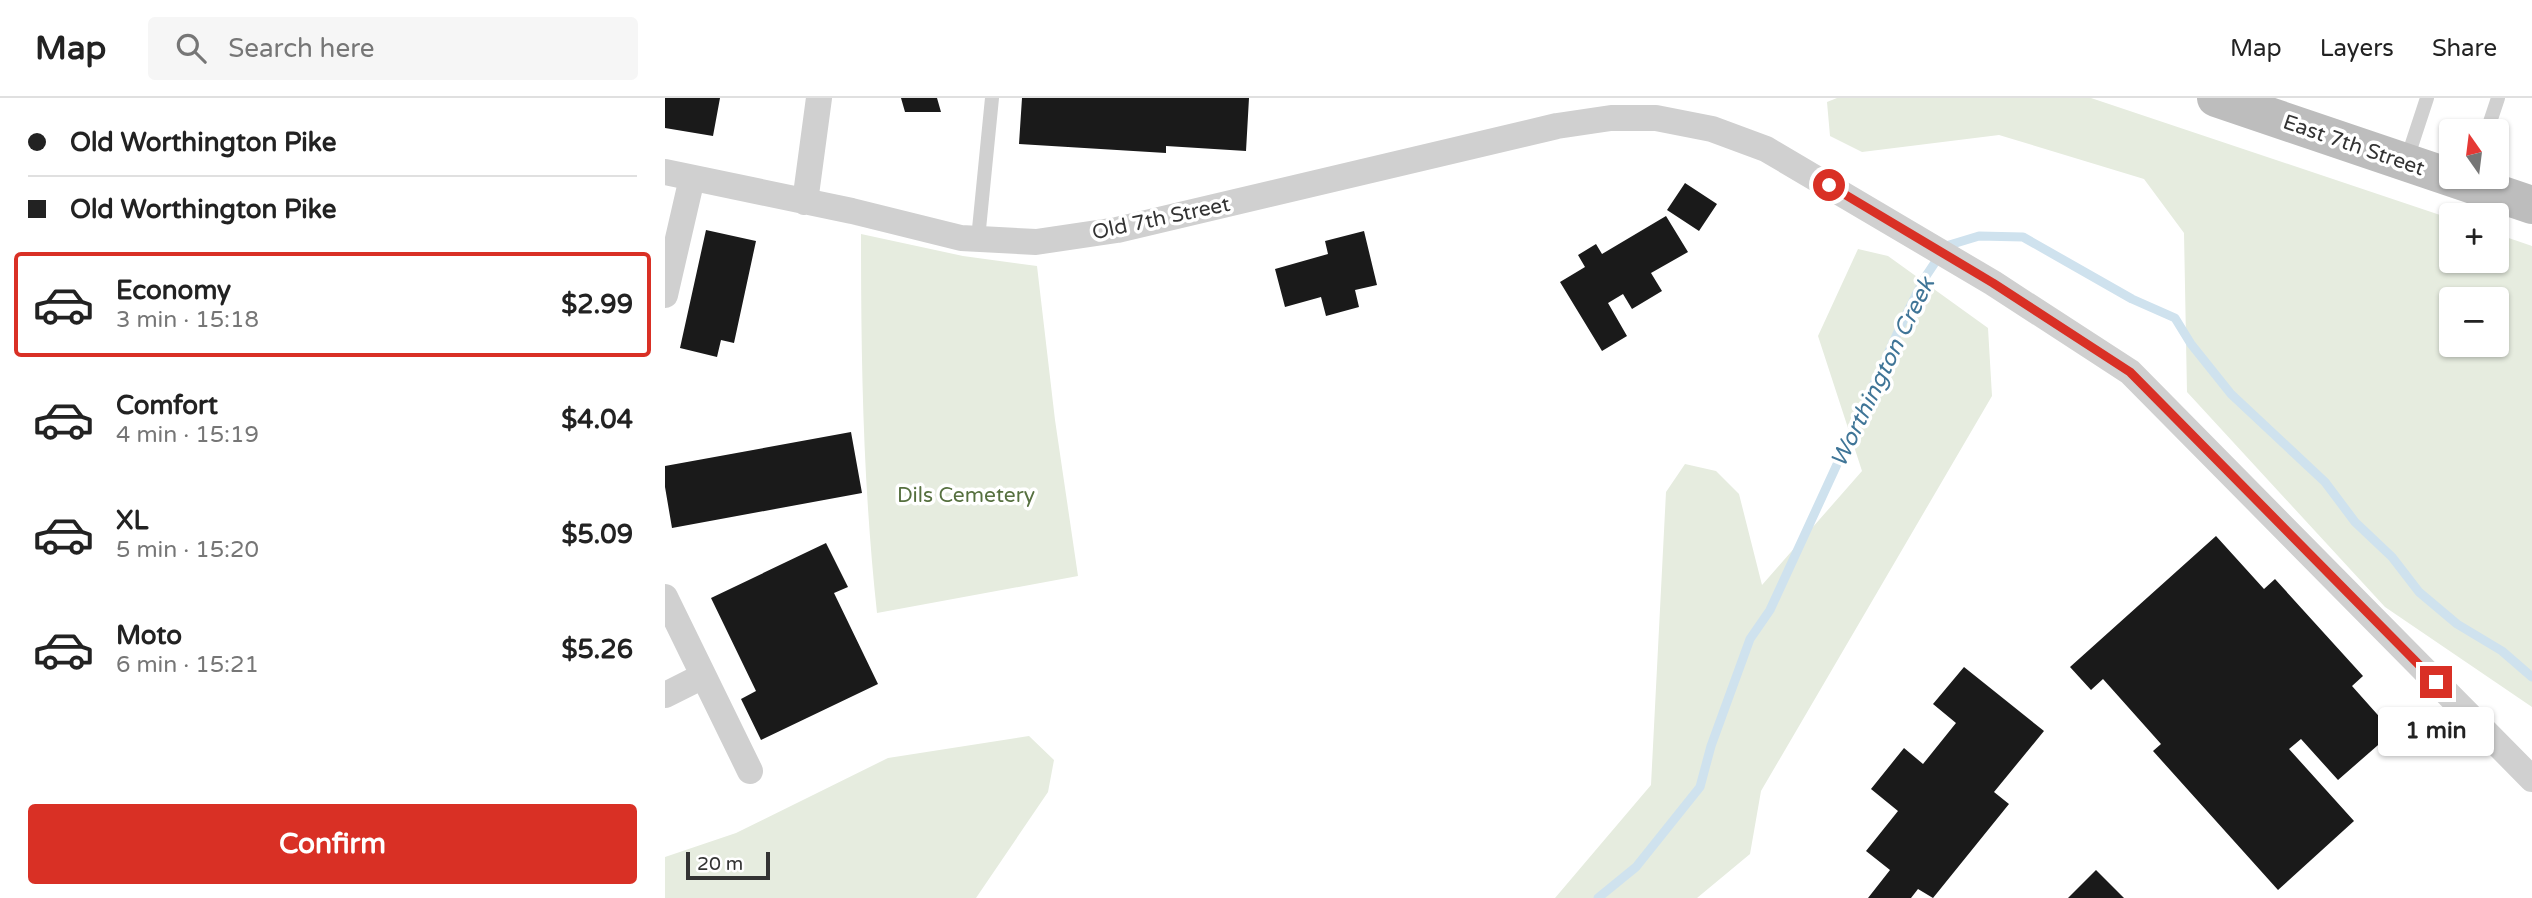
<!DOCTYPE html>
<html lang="en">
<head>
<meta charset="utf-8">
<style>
  :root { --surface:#fff; --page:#f6f6f6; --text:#222; --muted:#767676; --line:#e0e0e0; --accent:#d93025 }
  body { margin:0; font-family:"Varela Round",sans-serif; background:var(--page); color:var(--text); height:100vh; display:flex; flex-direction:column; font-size:26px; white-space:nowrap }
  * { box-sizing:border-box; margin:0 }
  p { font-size:23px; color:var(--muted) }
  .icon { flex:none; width:38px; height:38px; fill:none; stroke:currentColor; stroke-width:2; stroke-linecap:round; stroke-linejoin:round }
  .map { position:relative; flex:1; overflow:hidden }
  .panel { display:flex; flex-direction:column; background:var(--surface); width:665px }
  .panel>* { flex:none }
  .guide { display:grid; align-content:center; height:154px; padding:0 28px; background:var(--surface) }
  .needle { width:46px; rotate:346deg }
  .buttons { position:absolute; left:1774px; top:21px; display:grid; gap:14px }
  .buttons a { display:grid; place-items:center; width:70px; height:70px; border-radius:7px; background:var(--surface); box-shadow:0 2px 5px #0004; font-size:35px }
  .scale { position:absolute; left:21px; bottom:18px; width:84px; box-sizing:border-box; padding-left:7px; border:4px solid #333; border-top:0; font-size:19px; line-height:24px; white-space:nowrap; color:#333; -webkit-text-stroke:5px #fff; paint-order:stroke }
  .end { position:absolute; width:32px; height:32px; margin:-16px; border:9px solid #d93025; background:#fff; box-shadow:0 0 0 4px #fff }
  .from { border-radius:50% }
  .bubble { position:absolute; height:49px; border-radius:7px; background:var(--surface); box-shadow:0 2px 5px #0004; font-size:23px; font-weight:700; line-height:49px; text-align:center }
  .guide b { display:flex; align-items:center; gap:24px; height:66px; font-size:26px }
  .guide b+b { border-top:2px solid var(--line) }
  .guide i { width:18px; height:18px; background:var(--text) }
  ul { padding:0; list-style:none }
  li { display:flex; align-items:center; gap:21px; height:105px; margin:0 14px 10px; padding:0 14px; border:4px solid transparent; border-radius:7px }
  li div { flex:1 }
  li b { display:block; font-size:26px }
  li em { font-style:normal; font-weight:700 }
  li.selected { border-color:var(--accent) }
  li>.icon { width:63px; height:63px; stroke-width:1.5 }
  .cta { display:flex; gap:14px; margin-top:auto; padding:14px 28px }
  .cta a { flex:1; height:80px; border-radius:7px; background:var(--accent); color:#fff; font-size:28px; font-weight:700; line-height:80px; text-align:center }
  header { display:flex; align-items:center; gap:42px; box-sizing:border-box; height:98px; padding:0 35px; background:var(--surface); border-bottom:2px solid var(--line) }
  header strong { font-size:33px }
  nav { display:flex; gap:38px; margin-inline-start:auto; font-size:24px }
  .search { width:490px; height:63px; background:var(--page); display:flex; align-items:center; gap:18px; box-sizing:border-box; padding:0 24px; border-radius:7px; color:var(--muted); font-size:26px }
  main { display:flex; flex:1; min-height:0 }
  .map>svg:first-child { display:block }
  .green { fill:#e6ecdf; fill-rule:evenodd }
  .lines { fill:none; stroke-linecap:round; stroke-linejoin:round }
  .stream { stroke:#cfe2ee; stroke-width:9 }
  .building { fill:#1a1a1a }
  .service { stroke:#d0d0d0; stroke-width:14 }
  .minor { stroke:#d0d0d0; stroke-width:26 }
  .secondary { stroke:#bdbdbd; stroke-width:38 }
  .route { stroke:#d93025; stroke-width:9 }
  .labels { text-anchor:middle; stroke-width:7; stroke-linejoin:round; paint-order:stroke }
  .street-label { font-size:21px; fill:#333; stroke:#fff }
  .park-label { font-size:21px; fill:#56703f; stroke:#fff }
  .water-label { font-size:23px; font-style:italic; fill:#3f7597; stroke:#fff }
</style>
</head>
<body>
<header>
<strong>Map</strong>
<div class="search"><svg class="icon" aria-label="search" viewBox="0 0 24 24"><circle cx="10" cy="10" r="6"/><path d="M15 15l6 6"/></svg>Search here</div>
<nav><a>Map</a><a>Layers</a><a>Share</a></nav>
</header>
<main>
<section class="panel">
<div class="guide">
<b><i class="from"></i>Old Worthington Pike</b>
<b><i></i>Old Worthington Pike</b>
</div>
<ul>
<li class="selected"><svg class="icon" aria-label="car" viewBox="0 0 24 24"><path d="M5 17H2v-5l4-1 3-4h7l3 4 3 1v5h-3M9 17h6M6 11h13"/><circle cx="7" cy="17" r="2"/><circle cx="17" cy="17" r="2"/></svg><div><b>Economy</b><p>3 min · 15:18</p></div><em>$2.99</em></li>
<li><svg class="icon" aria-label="car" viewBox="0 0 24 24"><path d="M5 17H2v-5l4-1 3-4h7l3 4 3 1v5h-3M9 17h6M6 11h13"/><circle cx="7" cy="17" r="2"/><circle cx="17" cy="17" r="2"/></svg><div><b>Comfort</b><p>4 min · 15:19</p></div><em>$4.04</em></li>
<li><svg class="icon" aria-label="car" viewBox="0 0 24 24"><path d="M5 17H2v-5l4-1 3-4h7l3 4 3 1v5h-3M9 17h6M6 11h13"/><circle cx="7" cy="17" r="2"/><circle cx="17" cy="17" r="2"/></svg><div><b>XL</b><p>5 min · 15:20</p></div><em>$5.09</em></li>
<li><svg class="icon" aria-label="car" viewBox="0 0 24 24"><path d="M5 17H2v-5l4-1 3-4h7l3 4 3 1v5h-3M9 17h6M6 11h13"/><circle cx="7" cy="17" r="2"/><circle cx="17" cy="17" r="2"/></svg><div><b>Moto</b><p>6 min · 15:21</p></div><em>$5.26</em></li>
</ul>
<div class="cta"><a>Confirm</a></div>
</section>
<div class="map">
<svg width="1867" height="800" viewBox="0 0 1867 800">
  <rect width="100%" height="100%" fill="#fff"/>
  <!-- green -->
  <path class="green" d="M1172 0H1426L1787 121V163H1832V136L1867 148V609L1720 509 1522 294 1519 135 1479 81 1334 37 1197 54 1165 38 1162 4ZM1832 201V247H1787V201Z
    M196 136 298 158 372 168 390 322 413 478 212 515C198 386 196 264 196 136Z
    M1193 151 1223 158 1323 230 1327 298 1096 693 1085 756 1032 800H890L986 687 1001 394 1020 366 1051 373 1074 396 1097 487 1197 373 1153 238Z
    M364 638 389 662 383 694 311 800H0V759L71 735 223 660Z"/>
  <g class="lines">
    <!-- stream -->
    <path class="stream" d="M933 800 971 769 1035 689 1046 648 1085 541 1105 512 1238 223 1259 181 1281 148 1314 138 1358 139 1467 201 1510 220 1526 246 1566 296 1660 384 1690 424 1727 459 1754 494 1792 526 1837 553 1867 579"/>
  </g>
  <!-- building -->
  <path class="building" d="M0 0H55L48 38 0 30Z
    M236 0H272L276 14H240Z
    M357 0H584L581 53 501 48V55L354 46Z
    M1020 85 1052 106 1034 133 1002 112Z
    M1001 118 1023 154 986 175 997 193 967 211 958 196 943 205 962 238 937 253 895 184 920 169 913 157 931 146 937 156Z
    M41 132 91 143 69 245 56 242 52 259 15 250Z
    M699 133 712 187 690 192 694 209 661 218 656 199 620 209 610 171 663 156 660 143Z
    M186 334 197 395 7 430 0 389V368Z
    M1551 438 1599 491 1610 481 1698 578 1687 588 1728 634 1673 682 1636 641 1624 651 1689 723 1613 792 1488 653 1496 646 1438 581 1426 592 1405 569Z
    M161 445 183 489 169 495 213 586 96 642 76 601 91 593 46 500Z
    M1299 569 1379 633 1329 694 1344 706 1268 800 1253 791 1246 800H1203L1225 772 1201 753 1233 713 1206 691 1239 650 1258 666 1291 625 1268 606Z
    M1431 772 1459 800H1403Z"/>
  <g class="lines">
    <!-- service -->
    <path class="service" d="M1822 33 1833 0
      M1741 64 1762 0
      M313 141 327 0"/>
    <!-- minor -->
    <path class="minor" d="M0 74 187 113 296 140 371 144 452 132 892 28 946 20H991L1047 31 1101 51 1328 185 1465 274 1867 681
      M140 104 154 0
      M0 197 27 80
      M0 499 85 673
      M0 597 38 578"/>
    <!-- secondary -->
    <path class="secondary" d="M1551 0 1867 107"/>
  </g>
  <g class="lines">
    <!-- route -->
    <path class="route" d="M1164 87 1328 185 1465 274 1771 584"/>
  </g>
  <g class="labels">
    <!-- street labels -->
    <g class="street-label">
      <text transform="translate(1689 47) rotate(19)" y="7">East 7th Street</text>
      <text transform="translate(496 120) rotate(-12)" y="7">Old 7th Street</text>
    </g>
    <!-- park labels -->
    <g class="park-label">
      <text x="301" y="404">Dils Cemetery</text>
    </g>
    <!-- water labels -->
    <g class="water-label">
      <text transform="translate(1217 274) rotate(-64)" y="8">Worthington Creek</text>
    </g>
  </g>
</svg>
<div class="buttons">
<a><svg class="needle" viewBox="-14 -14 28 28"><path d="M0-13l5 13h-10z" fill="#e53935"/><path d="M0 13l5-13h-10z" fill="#767676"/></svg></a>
<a>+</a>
<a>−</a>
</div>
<div class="scale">20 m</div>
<i class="end from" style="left:1164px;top:87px"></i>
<i class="end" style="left:1771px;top:584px"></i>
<div class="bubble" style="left:1713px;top:609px;width:116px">1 min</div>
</div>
</main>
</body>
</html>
